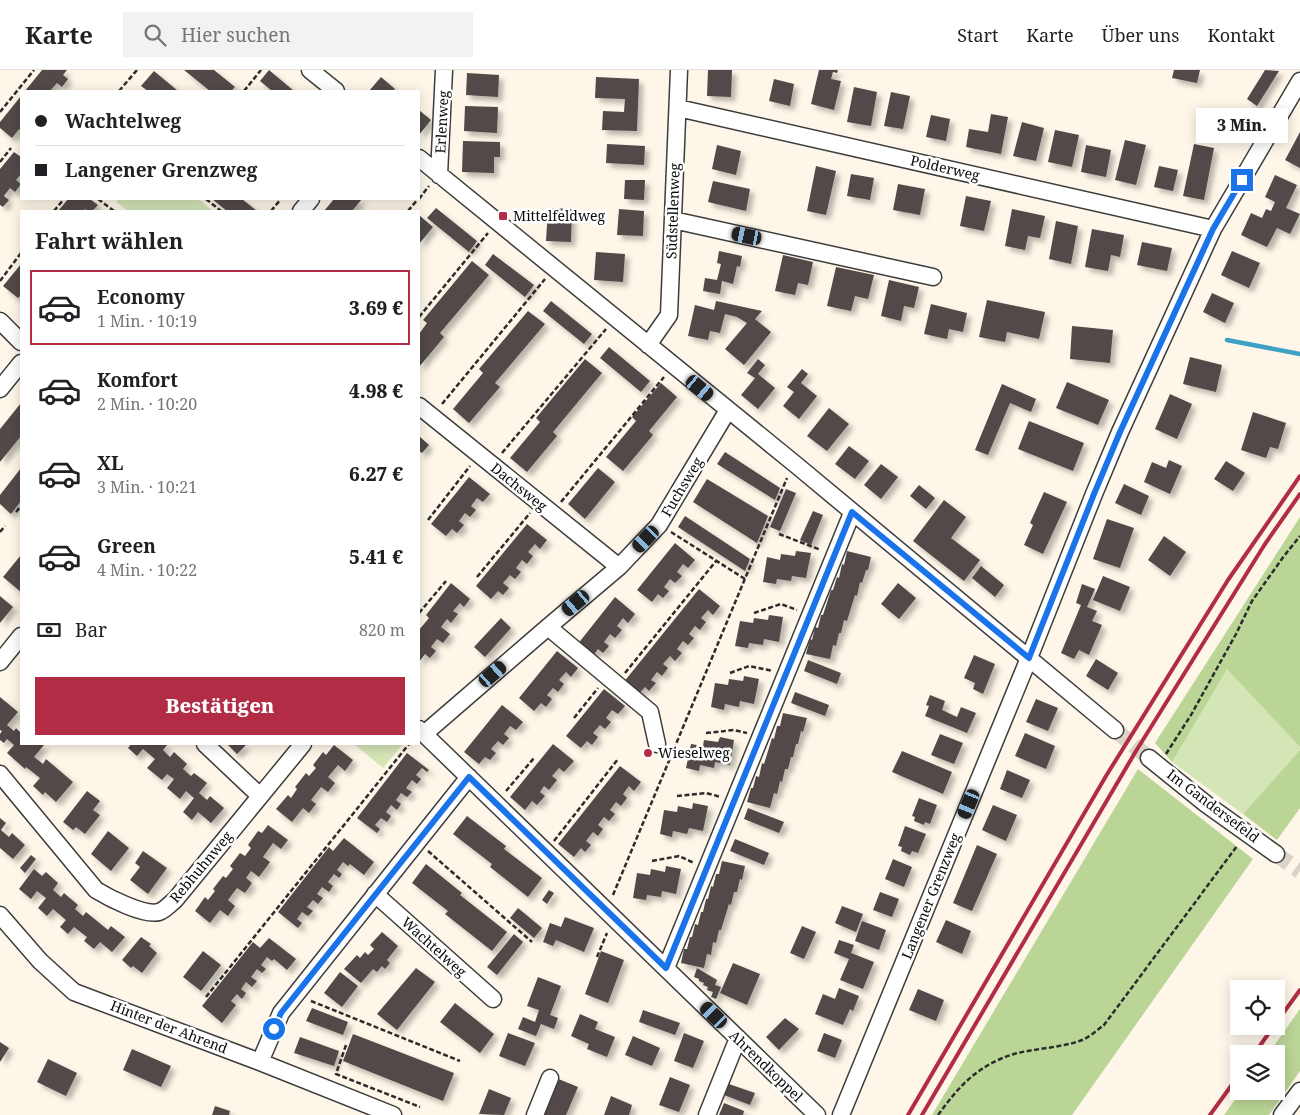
<!DOCTYPE html>
<html lang="de">
<head>
<meta charset="utf-8">
<style>
  :root { --surface:#fff; --page:#f2f2f2; --text:#202124; --muted:#757577; --line:#e0e0e0; --accent:#b12c44 }
  body { margin:0; font-family:"Noto Serif",serif; background:var(--page); color:var(--text); height:100vh; display:flex; flex-direction:column; font-size:19px; white-space:nowrap }
  * { box-sizing:border-box; margin:0 }
  p { font-size:16px; color:var(--muted) }
  .icon { flex:none; width:28px; height:28px; fill:none; stroke:currentColor; stroke-width:2; stroke-linecap:round; stroke-linejoin:round }
  .map { position:relative; flex:1; overflow:hidden }
  .side { position:absolute; left:20px; top:140px; width:400px; height:535px; display:flex; flex-direction:column; background:var(--surface); border-radius:0px; box-shadow:0 2px 12px #0003 }
  .side>* { flex:none }
  .guide { position:absolute; left:20px; top:20px; width:400px; height:110px; border-radius:0px; box-shadow:0 2px 12px #0003; display:grid; align-content:center; height:110px; padding:0 15px; background:var(--surface) }
  .buttons { position:absolute; left:1230px; top:910px; display:grid; gap:10px }
  .buttons a { display:grid; place-items:center; width:55px; height:55px; border-radius:0px; background:var(--surface); box-shadow:0 2px 12px #0003; font-size:25px }
  .end { position:absolute; width:22px; height:22px; margin:-11px; border:6px solid #1a73e8; background:#fff; box-shadow:0 0 0 2px #fff }
  .from { border-radius:50% }
  .bubble { position:absolute; height:35px; border-radius:0px; background:var(--surface); box-shadow:0 2px 12px #0003; font-size:16px; font-weight:800; line-height:35px; text-align:center }
  .car { position:absolute; width:15px; height:30px; margin:-15px -8px; border-radius:6px; box-shadow:0 0 4px 1px #0007; background:linear-gradient(#222 24%,#8ab4d8 0 40%,#222 0 76%,#8ab4d8 0 86%,#222 0) }
  .guide b { display:flex; align-items:center; gap:18px; height:48px; font-size:19px }
  .guide b+b { border-top:1px solid var(--line) }
  .guide i { width:12px; height:12px; background:var(--text) }
  ul { padding:0; list-style:none }
  li { display:flex; align-items:center; gap:15px; height:75px; margin:0 10px 8px; padding:0 5px; border:2px solid transparent; border-radius:0px }
  li div { flex:1 }
  li b { display:block; font-size:19px }
  li em { font-style:normal; font-weight:800 }
  li.current { border-color:var(--accent) }
  li>.icon { width:45px; height:45px; stroke-width:1.5 }
  h2 { padding:0 15px; font-size:22px; line-height:60px }
  .pay { display:flex; align-items:center; gap:12px; height:55px; padding:0 15px; font-size:19px }
  .pay p { margin-inline-start:auto }
  .action { display:flex; gap:10px; margin-top:auto; padding:10px 15px }
  .action a { flex:1; height:58px; border-radius:0px; background:var(--accent); color:#fff; font-size:20px; font-weight:800; line-height:58px; text-align:center }
  header { display:flex; align-items:center; gap:30px; box-sizing:border-box; height:70px; padding:0 25px; background:var(--surface); border-bottom:1px solid var(--line) }
  header strong { font-size:24px }
  nav { display:flex; gap:28px; margin-inline-start:auto; font-size:18px }
  .search { width:350px; height:45px; background:var(--page); display:flex; align-items:center; gap:12px; box-sizing:border-box; padding:0 18px; border-radius:0px; color:var(--muted); font-size:19px }
  .map>svg:first-child { display:block }
  .green { fill:#d4e5b6 }
  .forest { fill:#bad596 }
  .lines { fill:none; stroke-linecap:round; stroke-linejoin:round }
  .stream { stroke:#3da0c4; stroke-width:4.5 }
  .building { fill:#524a48; filter:url(#shadow) }
  .minor-tunnel { stroke:#d9d3c8; stroke-width:16; stroke-dasharray:16 8; stroke-linecap:butt }
  .minor-casing { stroke:#3d3d3d; stroke-width:19 }
  .path { stroke:#2c2c2c; stroke-width:2.5; stroke-dasharray:5 2.5; stroke-linecap:butt }
  .minor { stroke:#fff; stroke-width:16 }
  .rail { stroke:#b12c44; stroke-width:4 }
  .route { stroke:#1a73e8; stroke-width:6 }
  .poi-dot { fill:#b12c44; stroke:#fff; stroke-width:2 }
  .labels { text-anchor:middle; stroke-width:5; stroke-linejoin:round; paint-order:stroke }
  .street-label { font-size:14px; fill:#0a0a0a; stroke:#fff }
  .poi-label { font-size:14px; fill:#0a0a0a; stroke:#fff; text-anchor:start }
</style>
</head>
<body>
<header>
<strong>Karte</strong>
<div class="search"><svg class="icon" aria-label="search" viewBox="0 0 24 24"><circle cx="10" cy="10" r="6"/><path d="M15 15l6 6"/></svg>Hier suchen</div>
<nav><a>Start</a><a>Karte</a><a>Über uns</a><a>Kontakt</a></nav>
</header>
<div class="map">
<svg width="1300" height="1045" viewBox="0 0 1300 1045">
  <defs>
    <filter id="shadow"><feDropShadow dx="4.5" dy="4.5" stdDeviation="2.5" flood-color="#0004"/></filter>
  </defs>
  <rect width="100%" height="100%" fill="#fef7e9"/>
  <!-- green -->
  <path class="green" d="M118 129H198L213 141H128L116 132Z
    M1227 598 1300 677V680L1243 744 1172 692Z
    M354 674H403L383 698Z"/>
  <!-- forest -->
  <path class="forest" d="M1300 447V677L1227 599 1172 692 1155 673Z
    M1300 680V738L1277 770 1243 744Z
    M1138 699 1253 789 1072 1045H932Z
    M1300 939V1001L1269 1045H1224L1241 1021H1276V984H1268Z"/>
  <g class="lines">
    <!-- stream -->
    <path class="stream" d="M1227 270 1300 284"/>
  </g>
  <!-- building -->
  <path class="building" d="M42 0H67L63 5 68 9 62 17 57 13 50 21H25Z
    M184 0H214L235 17 231 21H210Z
    M269 0 294 21H272L260 11Z
    M708 0H732L731 27 707 26Z
    M819 0H838L837 3 833 2 831 9 841 11 834 40 811 34Z
    M1174 0H1200L1197 13 1172 8Z
    M1265 0 1279 1 1257 36 1247 29Z
    M154 1 178 21H148L141 16Z
    M467 3 499 5 498 27 466 25Z
    M381 7 395 19 393 21H369Z
    M596 7 639 9 637 61 602 60 603 41 624 42 625 29 595 28Z
    M774 9 794 14 790 36 769 31Z
    M854 17 877 22 871 56 847 52Z
    M891 22 910 26 903 59 884 56Z
    M21 26V61L19 59 12 68 0 58V52Z
    M465 36 498 37 497 63 464 61Z
    M419 40 431 50 419 65Z
    M991 44 1008 47 1001 84 966 77 969 59 988 62Z
    M931 45 950 49 946 71 926 67Z
    M1022 52 1044 58 1036 91 1013 86Z
    M1055 60 1079 65 1072 97 1048 92Z
    M1300 62V98L1285 90Z
    M1125 70 1146 75 1136 115 1115 110Z
    M463 71 500 72V87H494V103L462 102Z
    M607 74 645 76 644 95 606 93Z
    M1194 74 1214 78 1204 130 1183 126Z
    M717 75 741 81 736 105 712 99Z
    M1086 75 1111 80 1106 107 1081 102Z
    M14 82 21 87V104L16 110 21 114 15 122 10 118 4 126 9 130 3 137 0 135V99Z
    M816 96 836 101 826 145 807 141Z
    M1159 96 1178 100 1173 121 1154 117Z
    M851 104 874 108 870 130 847 126Z
    M1275 105 1297 115 1286 138 1300 144 1290 164 1277 158 1267 177 1241 165 1251 143 1262 148 1266 139 1271 141 1275 132 1265 127Z
    M625 110H645L644 130 624 129Z
    M713 111 750 119 746 141 708 132Z
    M898 114 925 119 920 145 893 140Z
    M966 126 991 131 984 161 960 156Z
    M68 129H90L98 135 92 141H88L85 139 84 141H58Z
    M212 129H242L257 141H227Z
    M334 129H362L352 141H324Z
    M436 138 477 171 469 182 427 148Z
    M548 138 572 139 571 172 546 171Z
    M619 139 644 141 643 166 617 165Z
    M1012 139 1045 146 1040 168 1028 166 1025 180 1005 176Z
    M419 145 433 157 419 174Z
    M1056 151 1078 156 1071 194 1049 189Z
    M1092 159 1124 165 1120 187 1111 185 1108 201 1085 197Z
    M1142 172 1172 178 1167 201 1137 195Z
    M719 181 742 186 740 197 737 196 733 214 722 211 720 224 703 221 705 208 717 210 721 194 717 193Z
    M1232 181 1260 193 1249 218 1221 205Z
    M596 182 625 184 623 212 594 210Z
    M493 184 534 215 525 227 485 195Z
    M783 185 813 192 808 215 798 213 795 225 775 221Z
    M472 191 489 205 440 263 444 267 419 297V264L427 253 423 250Z
    M21 194V225L18 228 3 216Z
    M836 197 874 205 868 229 855 226 851 241 827 236Z
    M889 210 919 217 914 238 904 236 901 251 881 246Z
    M1212 223 1234 233 1225 253 1203 242Z
    M987 230 1045 242 1039 269 1007 262 1005 272 979 267Z
    M551 231 592 264 584 274 543 241Z
    M716 231 762 241 755 249 771 262 744 295 725 279 747 253 737 247 725 244 720 263 710 261 708 270 688 266 695 235 714 240Z
    M931 234 967 243 963 262 949 259 947 269 924 264Z
    M528 241 545 254 495 313 500 317 469 353 453 339 483 303 479 299Z
    M1072 256 1113 260 1110 293 1070 289Z
    M609 277 650 311 641 322 600 288Z
    M1190 287 1222 295 1216 322 1183 314Z
    M585 289 602 303 553 362 557 366 527 402 510 388 540 352 536 348Z
    M758 289 765 295 758 304 775 318 758 339 741 325 755 308 747 303Z
    M802 299 808 304 801 313 817 326 799 349 783 336 794 322 787 317Z
    M1067 312 1109 330 1098 355 1056 338Z
    M661 313 677 327 649 361 653 365 623 401 606 387 636 351 632 347Z
    M1002 314 1036 329 1031 342 1010 333 988 385 975 380Z
    M1170 324 1192 334 1177 369 1155 359Z
    M21 333V366L0 392V359Z
    M829 338 849 354 827 381 807 366Z
    M1253 342 1286 353 1278 379 1270 377 1266 388 1241 380Z
    M1029 351 1084 373 1073 401 1018 379Z
    M419 366 429 375 422 383 419 381Z
    M849 376 869 391 855 409 835 394Z
    M725 382 780 418 775 430 717 394Z
    M1169 390 1182 396 1170 424 1144 412 1152 392 1166 398Z
    M1226 391 1245 403 1233 421 1214 409Z
    M881 394 898 407 881 429 864 415Z
    M21 398V431L11 444 0 434V425Z
    M598 398 615 412 585 449 568 434Z
    M469 407 490 424 483 432 477 428 471 436 476 440 470 447 465 443 459 451 464 455 457 463 452 459 446 466 431 454Z
    M707 409 768 446 757 473 693 432Z
    M1124 414 1149 426 1141 445 1115 433Z
    M919 415 935 428 926 439 910 426Z
    M786 419 796 423 780 461 770 457Z
    M1044 422 1067 432 1043 484 1024 475 1033 455 1030 453Z
    M944 430 966 447 951 468 980 490 964 511 913 471Z
    M813 441 823 445 811 475 800 470Z
    M685 446 750 489 745 501 678 457Z
    M1107 449 1134 458 1120 498 1093 489Z
    M527 454 547 470 540 479 535 474 528 482 533 486 527 494 522 490 516 498 521 502 515 509 510 505 503 513 509 518 503 525 498 521 491 529 476 516Z
    M1164 466 1186 482 1170 506 1148 490Z
    M675 473 695 490 688 498 683 494 677 502 682 506 675 513 670 509 664 517 669 521 663 528 658 524 652 532 637 520Z
    M796 481 811 483 806 508 792 506 791 511 777 509 776 514 763 512 767 487 780 490 781 484 795 486Z
    M847 481 871 487 868 500H866L862 513 860 512 857 526 855 525 847 551 844 550 841 563H839L836 576 833 575 830 589 806 584 810 569 812 570 815 557 818 558 821 545H823L831 520H833L837 507 839 508 842 494 844 495Z
    M21 485V522L3 507Z
    M981 496 1004 515 995 527 972 508Z
    M1103 506 1130 517 1120 541 1093 530Z
    M451 513 470 529 464 537 460 533 453 541 458 544 451 553 447 549 441 557 450 564 443 573 437 569 431 577 436 581 430 588 425 584 419 592V560L429 548 426 545Z
    M898 513 916 528 899 549 881 534Z
    M1082 514 1095 519 1087 537 1097 541 1092 551 1102 555 1089 585 1079 580 1074 589 1061 583 1081 535 1076 533Z
    M699 519 720 536 713 545 708 540 701 548 706 552 700 560 695 556 689 564 694 568 688 575 683 571 677 579 682 583 675 591 670 586 663 594 668 598 662 606 657 602 651 610 656 613 649 621 645 617 638 625 623 613Z
    M0 526 13 537 0 553Z
    M615 527 635 544 628 553 623 548 617 556 622 560 615 568 610 564 604 572 609 576 603 583 598 579 592 587 577 575Z
    M769 545 783 547 779 572 764 569 763 575 749 573 748 578 735 576 740 551 753 553 754 548 768 550Z
    M501 548 511 558 485 587 474 577Z
    M557 581 578 598 571 607 566 602 559 610 564 614 558 622 553 618 547 625 552 629 546 637 541 633 534 641 519 628Z
    M974 585 995 594 983 624 973 619 975 613 964 608Z
    M1096 589 1118 603 1108 620 1086 606Z
    M808 590 841 603 837 614 804 601Z
    M744 606 759 609 754 634 740 631 739 637 725 634 724 640 711 637 715 613 728 615 729 609 743 611Z
    M604 619 625 636 618 644 612 640 606 648 611 652 605 659 600 655 593 663 598 667 592 675 587 671 581 678 566 666Z
    M795 622 829 635 825 646 791 633Z
    M930 625 945 631 942 640 957 647 961 637 976 643 967 663 925 646 929 636 926 635Z
    M0 627 18 642 7 655 14 661 16 658 21 663V674H43L44 675 34 687 43 694 46 689 73 712 56 732 45 722 43 725 33 716 40 708 26 697 25 699 7 683 14 675 7 669 4 673 0 670V664L2 661 0 660Z
    M1036 629 1058 638 1048 661 1026 652Z
    M502 635 523 652 516 660 510 656 504 664 509 668 503 675 498 671 491 679 496 683 490 690 485 687 479 694 464 682Z
    M783 643 807 648 803 662 801 661 798 674H796L793 687H791L788 699H785L782 712 780 711 777 724 774 723 770 738 747 732 751 718H753L756 706 759 707 762 693 764 694 772 668 774 669 777 656H780Z
    M1025 663 1055 676 1046 699 1015 686Z
    M940 664 963 673 954 694 931 685Z
    M720 667 734 670 730 695 715 692 714 698 700 695 699 701 686 698 691 674 703 676 704 670 718 672Z
    M131 674H168L163 680 170 687 174 682 187 694 183 699 191 706 194 703 207 713 199 723 207 730 210 726 224 738 211 753 198 742 192 750 183 742 194 728 186 721 180 729 167 718 174 709 167 704 162 710 147 698 155 689 143 679 137 686 128 678Z
    M227 674H244L246 675 237 684Z
    M553 674 574 691 564 702 559 698 552 706 557 710 549 720 544 716 540 722 545 726 537 735 532 731 525 740 510 727Z
    M334 675 353 690 345 701 338 695 328 707 335 713 328 722 321 717 311 730 316 734 309 743 303 738 292 752 276 739 288 725 291 728 297 719 295 717 306 703 309 706 316 698 313 695 323 682 326 685Z
    M902 681 952 702 943 724 892 702Z
    M407 683 429 700 427 702 422 698 416 705 421 709 417 714 412 710 406 718 412 722 407 727 401 723 396 730 401 734 397 740 391 735 386 742 391 746 387 752 381 748 375 755 380 759 377 763 357 748Z
    M620 696 641 712 634 721 629 716 623 724 627 728 621 736 616 732 610 740 615 744 609 751 604 747 598 755 603 759 598 766 593 762 586 771 591 775 585 782 581 778 574 787 558 774Z
    M1007 700 1030 710 1022 728 1000 719Z
    M87 721 100 731 93 740 100 745 85 764 76 757 73 760 63 752Z
    M919 728 937 735 930 754 925 752 924 755 914 751 915 747 912 746Z
    M693 733 708 736 703 761 689 758 687 764 673 761 672 767 660 764 664 740 677 742 678 736 692 739Z
    M993 735 1017 745 1006 771 982 760Z
    M748 738 784 752 779 763 744 749Z
    M467 746 506 776 504 779 542 808 528 827 490 797 492 794 453 764Z
    M0 748 6 753 1 760 9 767 12 763 25 775 13 789 0 778Z
    M268 755 288 770 281 779 273 773 263 787 270 792 259 807 251 801 246 808 252 813 245 823 237 818 228 830 235 836 228 846 220 840 210 853 195 841 205 827 208 830 215 821 213 819 223 806 226 808 233 799 230 796 240 783 245 786 251 778 248 775 258 761 262 763Z
    M905 756 926 764 918 783 912 781 910 785 901 781 902 777 898 776Z
    M108 761 129 778 111 801 91 784Z
    M344 768 374 792 364 805 350 794 348 796 343 792 337 800 342 804 339 808 334 804 328 812 333 816 329 822 322 817 317 824 323 828 318 834 313 830 307 837 313 841 308 846 302 842 297 849 302 853 298 858 278 842 329 777 333 781Z
    M735 769 769 783 764 795 730 781Z
    M977 775 997 784 972 841 953 833Z
    M143 781 167 798 148 824 130 810 140 797 135 793Z
    M31 785 36 789 25 803 20 798Z
    M893 789 912 797 904 817 885 809Z
    M722 791 745 796 742 810 740 809 737 822H734L731 835 729 834 721 860H719L716 873 713 872 711 885 707 884 704 898 681 893 684 879H687L690 867H692L695 854 698 855 701 842H703L706 829H708L711 816 713 817 716 804H719Z
    M426 794 462 823 460 825 507 862 492 881 445 844 448 841 412 813Z
    M666 796 681 799 676 824 662 821 661 827 647 825 646 830 633 828 637 803 650 805 651 799 665 802Z
    M34 799 42 806 46 802 58 813 53 820 61 827 64 823 78 835 75 839 83 846 86 842 108 860 111 856 125 867 112 882 100 872 94 879 84 871 87 867 74 857 68 864 60 857 66 850 53 839 47 846 38 838 46 828 37 821 31 829 19 819Z
    M549 820 554 823 547 834 542 830Z
    M880 822 899 829 892 847 873 840Z
    M842 836 863 844 856 862 835 853Z
    M518 838 542 858 534 868 510 848Z
    M565 847 594 858 584 882 556 870 553 876 543 872 550 853 561 857Z
    M946 850 971 861 962 884 936 872Z
    M862 851 886 860 879 880 855 871Z
    M802 856 816 862 804 889 790 883Z
    M382 862 398 876 387 890 390 893 385 899 382 896 377 902 373 899 361 913 344 899 357 885 360 888 365 882 368 885 374 879 370 875Z
    M514 864 523 872 497 905 487 897Z
    M141 867 151 874 149 876 157 883 142 903 133 896 131 898 122 890Z
    M269 868 296 889 287 900 274 889 272 891 267 887 261 895 266 899 262 903 257 899 251 907 257 911 252 917 246 912 241 919 246 923 242 929 237 924 231 931 236 935 222 953 202 936 253 872 260 878Z
    M839 870 854 875 851 883 874 892 863 919 840 910 849 889 834 883Z
    M203 881 221 895 201 921 183 907Z
    M601 881 624 890 608 933 585 924Z
    M733 893 760 904 747 935 720 923Z
    M416 898 435 912 397 960 377 944Z
    M697 898 717 910 715 915 721 917 716 929 711 927 713 922 707 920 708 917 703 915 704 913 699 911V909L694 907Z
    M340 902 358 916 342 937 324 923Z
    M538 907 561 916 550 945 558 948 554 959 541 954 536 966 518 959 523 947 535 952 539 940 527 936Z
    M839 918 859 926 853 941 850 939 843 955 815 944 823 924 835 929Z
    M918 919 944 930 936 951 909 940Z
    M455 933 494 964 480 983 440 952Z
    M312 938 348 952 343 965 306 951Z
    M643 940 680 953 675 965 639 952Z
    M580 944 598 952 595 959 615 967 607 987 587 979 589 974 571 966Z
    M785 948 799 959 779 980 766 967Z
    M508 963 535 973 525 996 499 986Z
    M684 963 704 971 693 998 674 991Z
    M824 963 842 970 835 988 817 981Z
    M353 964 454 1003 443 1031 343 991Z
    M633 966 660 978 652 996 625 985Z
    M300 967 339 981 334 996 294 983Z
    M0 972 9 978 0 992Z
    M132 979 171 996 161 1017 123 1000Z
    M48 989 77 1003 66 1026 37 1012Z
    M670 1007 690 1015 679 1042 659 1035Z
    M556 1008 578 1017 566 1045H541Z
    M723 1012 755 1023 750 1035 719 1023Z
    M489 1019 511 1028 504 1045 479 1044Z
    M611 1026 632 1035 629 1045H604Z
    M724 1033 744 1041 743 1045H719Z
    M215 1036 230 1041 229 1045H212Z"/>
  <g class="lines">
    <!-- minor-tunnel -->
    <path class="minor-tunnel" d="M1115 660 1149 688
      M1276 784 1300 801"/>
    <!-- minor casing -->
    <g class="minor-casing">
      <path id="minor" d="M310 0 336 21
        M678 38 1213 159
        M419 88 795 394 1115 660
        M439 105 444 0
        M301 141 311 129
        M673 150 933 207
        M0 251 21 272
        M648 275 669 245 679 0
        M0 319 21 293
        M419 336 619 497
        M548 557 650 642 657 674
        M0 592 21 566
        M419 659 817 1045
        M424 664 548 557 619 497 659 455 728 340
        M205 674 260 726
        M1149 688 1206 734 1276 784
        M0 704 96 820C109 828 144 846 159 842 165 840 170 834 175 830L303 674
        M375 824 493 929
        M0 845 40 891 74 922 260 992 393 1045
        M666 898 852 443
        M260 992 281 943 469 707
        M535 1045 550 1008
        M707 1045 738 968
        M841 1045 1029 588 1094 424 1120 362 1213 159 1300 11
        M1282 1045 1300 1021"/>
    </g>
    <!-- path -->
    <path class="path" d="M119 21 137 0
      M244 21 261 0
      M0 42 34 0
      M0 92 11 78
      M98 129 114 141
      M206 129 221 141
      M419 129 429 116
      M54 141 64 129
      M271 141 281 129
      M408 141 418 129
      M0 211 21 183
      M419 247 488 163
      M442 334 545 209
      M502 383 606 259
      M561 432 664 307
      M16 442 21 436
      M428 450 470 396
      M0 462 5 456
      M671 462 745 509
      M779 464 821 480
      M477 507 530 443
      M419 543 446 511
      M754 543 781 534 797 540
      M625 603 716 491
      M730 603 749 596 773 601
      M574 648 598 618
      M706 663 734 660 747 663
      M1166 684 1191 645 1236 564 1252 531 1284 486 1300 466
      M506 721 534 688
      M677 726 706 723 721 727
      M554 771 618 689
      M428 781 532 872
      M652 791 679 786 694 793
      M613 825 787 408
      M597 887 607 863
      M206 927 409 674
      M311 931 460 991
      M346 975 336 1004 420 1037
      M938 1045C959 1016 978 995 1014 984 1036 978 1061 978 1082 970 1090 967 1097 960 1104 955L1237 776"/>
    <!-- minor -->
    <use href="#minor" class="minor"/>
    <!-- rail -->
    <path class="rail" d="M1276 953 1300 920
      M1254 984 1274 956
      M908 1045 1106 706 1228 510 1300 406
      M922 1045 1136 681 1265 474 1300 424
      M1210 1045 1239 1005"/>
  </g>
  <g class="lines">
    <!-- route -->
    <path class="route" d="M274 959 281 943 469 707 666 898 852 442 1029 588 1094 424 1120 362 1213 159 1242 110"/>
  </g>
  <!-- markers -->
  <g class="poi-dot">
    <rect x="498" y="141" width="10" height="10" rx="2.5"/>
    <circle cx="648" cy="683" r="5"/>
  </g>
  <g class="labels">
    <!-- street labels -->
    <g class="street-label">
      <text transform="translate(442 52) rotate(-87)" y="5">Erlenweg</text>
      <text transform="translate(945 98) rotate(13)" y="5">Polderweg</text>
      <text transform="translate(673 141) rotate(-88)" y="5">Südstellenweg</text>
      <text transform="translate(519 417) rotate(39)" y="5">Dachsweg</text>
      <text transform="translate(682 417) rotate(-59)" y="5">Fuchsweg</text>
      <text transform="translate(1213 736) rotate(37)" y="5">Im Gandersefeld</text>
      <text transform="translate(201 797) rotate(-50)" y="5">Rebhuhnweg</text>
      <text transform="translate(931 826) rotate(-68)" y="5">Langener Grenzweg</text>
      <text transform="translate(434 877) rotate(42)" y="5">Wachtelweg</text>
      <text transform="translate(169 957) rotate(21)" y="5">Hinter der Ahrend</text>
      <text transform="translate(766 996) rotate(44)" y="5">Ahrendkoppel</text>
    </g>
    <!-- poi labels -->
    <g class="poi-label">
      <text x="513" y="151">Mittelfeldweg</text>
      <text x="658" y="688">Wieselweg</text>
    </g>
  </g>
</svg>
<div class="buttons">
<a><svg class="icon" aria-label="locate" viewBox="0 0 24 24"><circle cx="12" cy="12" r="6"/><path d="M12 2v4M12 18v4M2 12h4M18 12h4"/></svg></a>
<a><svg class="icon" aria-label="layers" viewBox="0 0 24 24"><path d="M12 4l9 5-9 5-9-5zM3 14l9 5 9-5"/></svg></a>
</div>
<i class="end from" style="left:274px;top:959px"></i>
<i class="end" style="left:1242px;top:110px"></i>
<div class="bubble" style="left:1196px;top:38px;width:92px">3 Min.</div>
<i class="car" style="left:747px;top:166px;rotate:282deg"></i>
<i class="car" style="left:700px;top:318px;rotate:130deg"></i>
<i class="car" style="left:646px;top:469px;rotate:224deg"></i>
<i class="car" style="left:576px;top:533px;rotate:230deg"></i>
<i class="car" style="left:493px;top:604px;rotate:49deg"></i>
<i class="car" style="left:969px;top:734px;rotate:203deg"></i>
<i class="car" style="left:714px;top:945px;rotate:314deg"></i>
<div class="guide">
<b><i class="from"></i>Wachtelweg</b>
<b><i></i>Langener Grenzweg</b>
</div>
<section class="side">
<h2>Fahrt wählen</h2>
<ul>
<li class="current"><svg class="icon" aria-label="car" viewBox="0 0 24 24"><path d="M5 17H2v-5l4-1 3-4h7l3 4 3 1v5h-3M9 17h6M6 11h13"/><circle cx="7" cy="17" r="2"/><circle cx="17" cy="17" r="2"/></svg><div><b>Economy</b><p>1 Min. · 10:19</p></div><em>3.69 €</em></li>
<li><svg class="icon" aria-label="car" viewBox="0 0 24 24"><path d="M5 17H2v-5l4-1 3-4h7l3 4 3 1v5h-3M9 17h6M6 11h13"/><circle cx="7" cy="17" r="2"/><circle cx="17" cy="17" r="2"/></svg><div><b>Komfort</b><p>2 Min. · 10:20</p></div><em>4.98 €</em></li>
<li><svg class="icon" aria-label="car" viewBox="0 0 24 24"><path d="M5 17H2v-5l4-1 3-4h7l3 4 3 1v5h-3M9 17h6M6 11h13"/><circle cx="7" cy="17" r="2"/><circle cx="17" cy="17" r="2"/></svg><div><b>XL</b><p>3 Min. · 10:21</p></div><em>6.27 €</em></li>
<li><svg class="icon" aria-label="car" viewBox="0 0 24 24"><path d="M5 17H2v-5l4-1 3-4h7l3 4 3 1v5h-3M9 17h6M6 11h13"/><circle cx="7" cy="17" r="2"/><circle cx="17" cy="17" r="2"/></svg><div><b>Green</b><p>4 Min. · 10:22</p></div><em>5.41 €</em></li>
</ul>
<div class="pay"><svg class="icon" aria-label="cash" viewBox="0 0 24 24"><path d="M3 7h18v10H3z"/><circle cx="12" cy="12" r="2"/></svg>Bar<p>820 m</p></div>
<div class="action"><a>Bestätigen</a></div>
</section>
</div>
</body>
</html>
